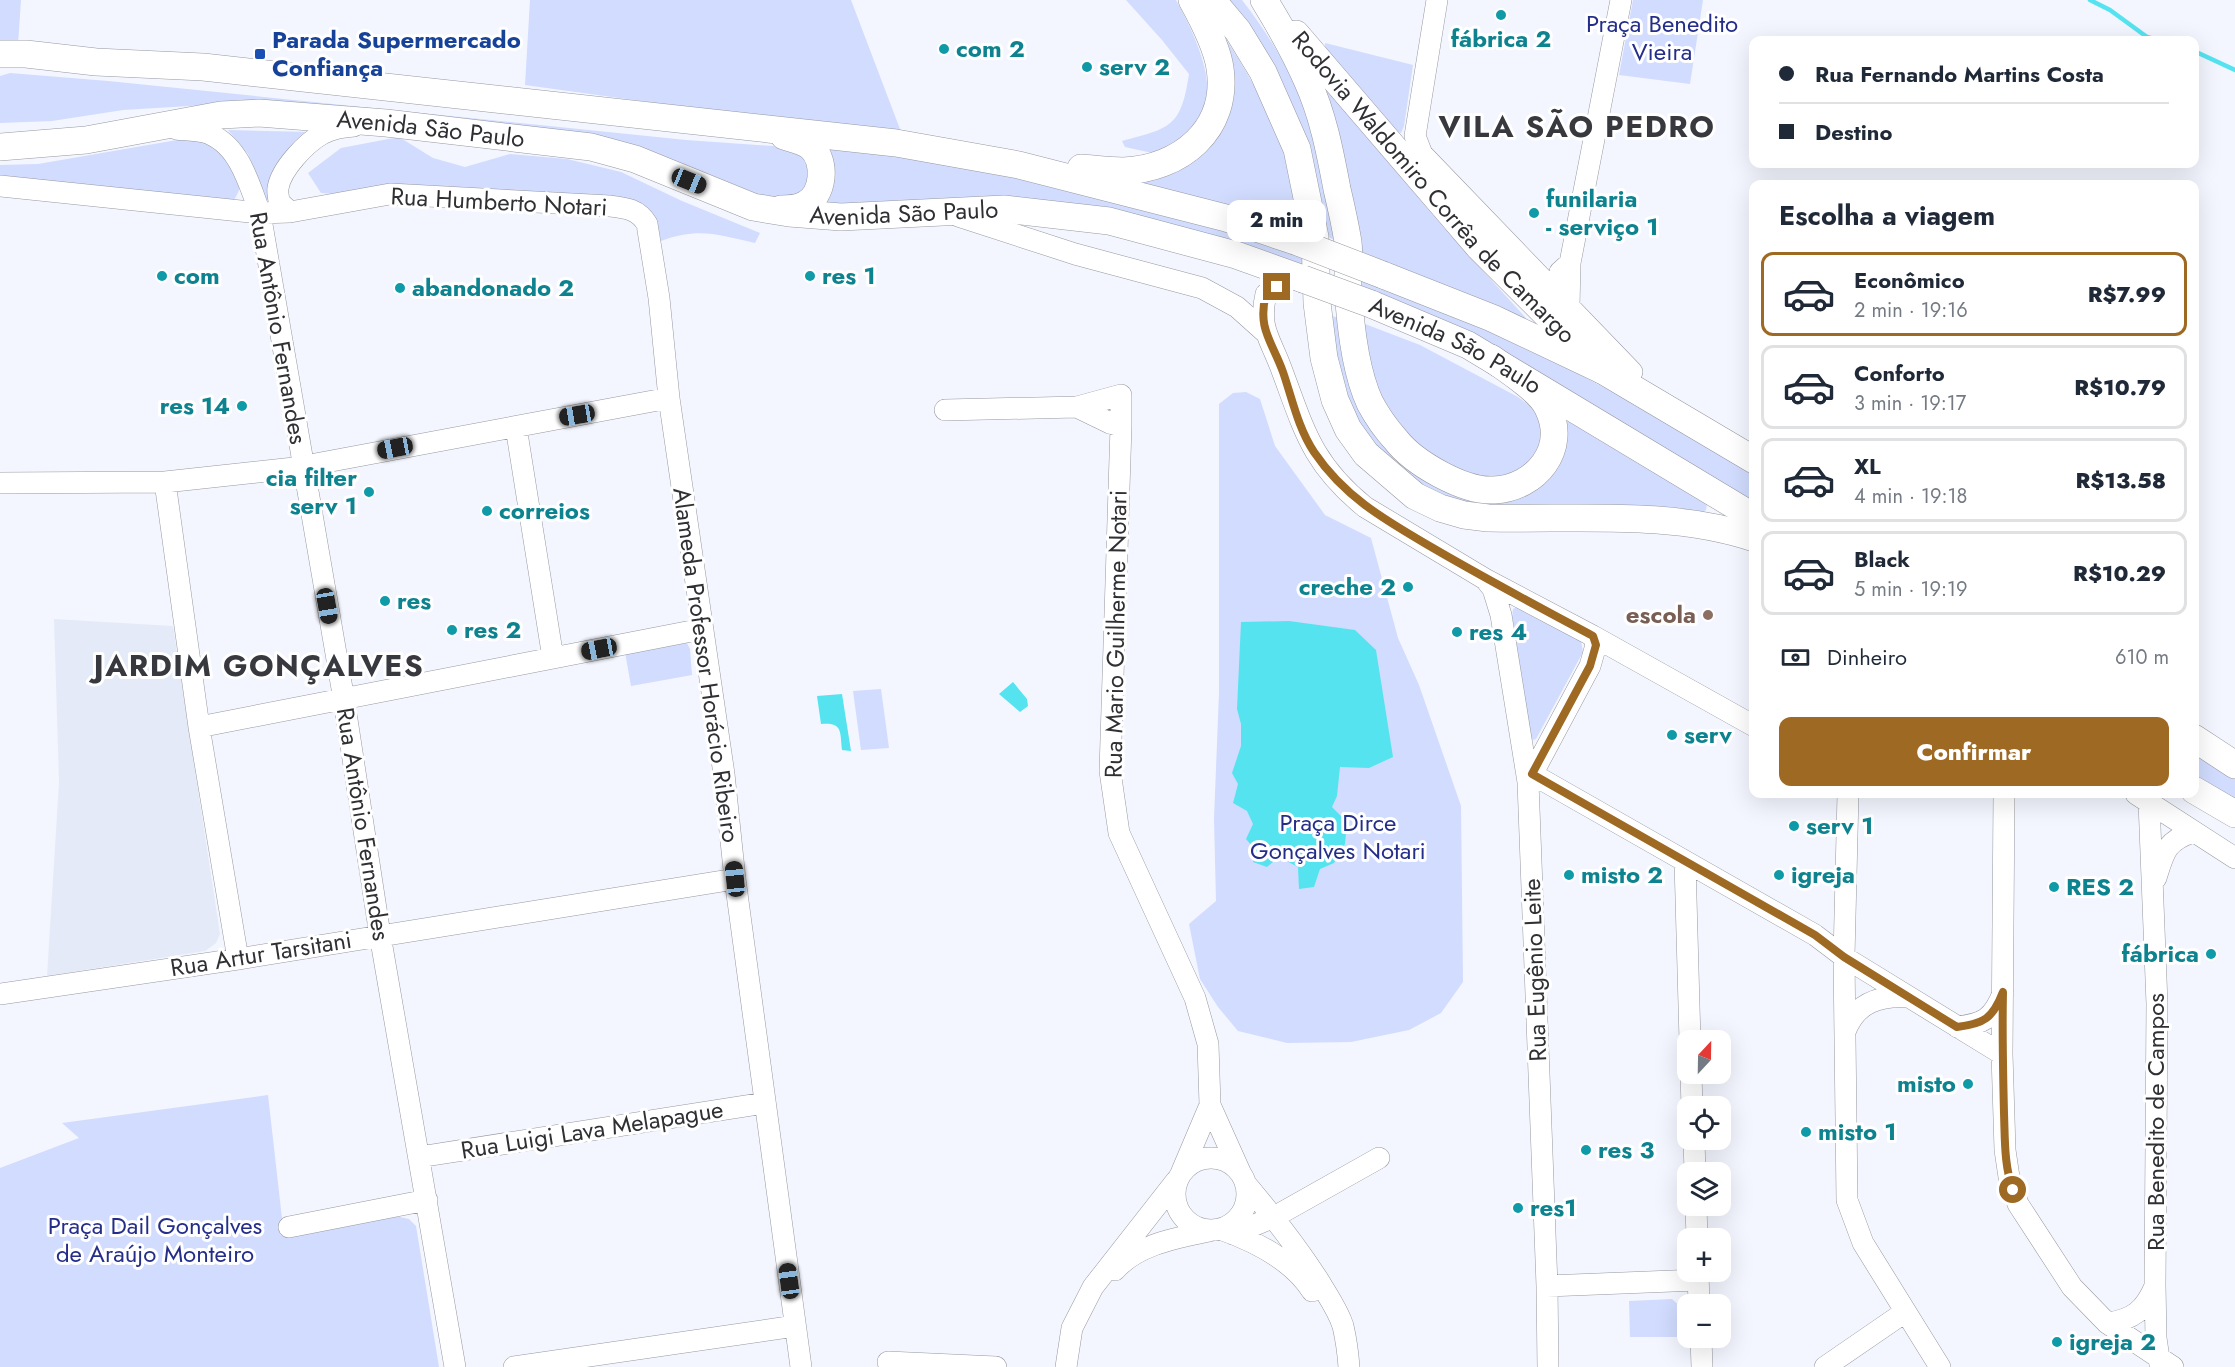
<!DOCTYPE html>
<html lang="pt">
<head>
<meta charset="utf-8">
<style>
  :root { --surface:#fff; --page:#f2f2f3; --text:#1f2937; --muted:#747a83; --line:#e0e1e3; --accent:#9e6922 }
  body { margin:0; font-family:Jost,sans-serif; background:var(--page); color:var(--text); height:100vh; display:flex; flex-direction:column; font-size:22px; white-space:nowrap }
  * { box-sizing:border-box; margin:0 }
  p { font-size:20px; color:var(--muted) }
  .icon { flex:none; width:33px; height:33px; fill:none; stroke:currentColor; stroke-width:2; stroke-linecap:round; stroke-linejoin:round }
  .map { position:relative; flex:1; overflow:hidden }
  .drawer { position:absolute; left:1749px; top:180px; width:450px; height:618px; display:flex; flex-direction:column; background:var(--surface); border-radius:12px; box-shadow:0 6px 24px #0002 }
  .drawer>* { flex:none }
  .hud { position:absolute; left:1749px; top:36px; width:450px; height:132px; border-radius:12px; box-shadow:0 6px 24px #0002; display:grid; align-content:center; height:132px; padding:0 30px; background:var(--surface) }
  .needle { width:39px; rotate:22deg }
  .buttons { position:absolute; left:1677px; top:1030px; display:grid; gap:12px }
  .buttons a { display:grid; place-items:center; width:54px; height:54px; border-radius:12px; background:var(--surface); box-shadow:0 6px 24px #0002; font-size:30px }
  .end { position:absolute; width:27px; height:27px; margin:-14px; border:8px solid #9e6922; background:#fff; box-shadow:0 0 0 3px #fff }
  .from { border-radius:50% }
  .bubble { position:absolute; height:42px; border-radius:12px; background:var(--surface); box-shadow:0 6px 24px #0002; font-size:20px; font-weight:800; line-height:42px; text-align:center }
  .car { position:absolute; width:18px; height:36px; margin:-18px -9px; border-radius:8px; box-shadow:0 0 4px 2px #0007; background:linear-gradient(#222 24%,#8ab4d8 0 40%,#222 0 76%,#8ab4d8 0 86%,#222 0) }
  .hud b { display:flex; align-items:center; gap:21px; height:57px; font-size:22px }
  .hud b+b { border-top:2px solid var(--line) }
  .hud i { width:15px; height:15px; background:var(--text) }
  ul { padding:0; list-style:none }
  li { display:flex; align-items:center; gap:18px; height:84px; margin:0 12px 9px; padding:0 18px; border:3px solid var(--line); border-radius:12px }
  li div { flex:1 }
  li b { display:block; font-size:22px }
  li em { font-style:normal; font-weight:800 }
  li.on { border-color:var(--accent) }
  li>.icon { width:54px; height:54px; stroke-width:1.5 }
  h2 { padding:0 30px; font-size:27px; line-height:72px }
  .pay { display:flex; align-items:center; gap:15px; height:66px; padding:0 30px; font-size:22px }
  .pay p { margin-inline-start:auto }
  .button { display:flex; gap:12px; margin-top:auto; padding:12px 30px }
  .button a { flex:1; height:69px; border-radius:12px; background:var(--accent); color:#fff; font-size:24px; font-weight:800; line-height:69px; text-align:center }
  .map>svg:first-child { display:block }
  .built { fill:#e5eaf9 }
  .green { fill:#d1dcfe }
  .water { fill:#55e3f0 }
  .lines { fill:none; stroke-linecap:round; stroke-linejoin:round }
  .stream { stroke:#55e3f0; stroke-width:4.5 }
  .minor-casing { stroke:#9799a0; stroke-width:22 }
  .major-casing { stroke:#9799a0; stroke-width:28 }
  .minor { stroke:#fff; stroke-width:21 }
  .major { stroke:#fff; stroke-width:27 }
  .major-bridge-casing { stroke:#9799a0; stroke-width:28; stroke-linecap:butt }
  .major-bridge { stroke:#fff; stroke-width:27 }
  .route { stroke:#9e6922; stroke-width:8 }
  .culture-dot { fill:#0f9aa8; stroke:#fff; stroke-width:2 }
  .transit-dot { fill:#1a4fb4; stroke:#fff; stroke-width:2 }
  .education-dot { fill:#8d6e63; stroke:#fff; stroke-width:2 }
  .labels { text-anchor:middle; stroke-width:6; stroke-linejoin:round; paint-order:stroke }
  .park-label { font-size:24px; fill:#242e8a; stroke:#fff }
  .culture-label { font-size:24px; font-weight:bold; fill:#0d838f; stroke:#fff; text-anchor:start }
  .transit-label { font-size:24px; font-weight:bold; fill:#164399; stroke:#fff; text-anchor:start }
  .street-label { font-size:24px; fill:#2f3033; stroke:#fff }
  .education-label { font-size:24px; font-weight:bold; fill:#785e54; stroke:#fff; text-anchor:end }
  .district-label { font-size:30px; font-weight:bold; letter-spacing:1.5px; fill:#37393f; stroke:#fff }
</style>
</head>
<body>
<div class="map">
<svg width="2235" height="1367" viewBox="0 0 2235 1367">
  <rect width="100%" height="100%" fill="#f3f6fe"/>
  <!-- built -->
  <path class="built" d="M54 619 173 626 220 934 216 943 205 951 47 976 59 782Z"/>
  <!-- green -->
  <path class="green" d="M0 0H21L18 44H0Z
    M530 0H851L903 137 525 85Z
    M1126 0H1176C1195 35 1224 93 1196 129 1187 140 1168 147 1157 154L1125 147 1122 141C1171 128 1181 127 1189 74L1162 40Z
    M1199 0C1246 66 1299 150 1299 233L1108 181 1182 168 1209 149 1221 132Z
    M1223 0H1242C1270 36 1295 77 1309 121 1322 160 1330 202 1340 242L1323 235Z
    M1633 0H1703L1690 84 1619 75Z
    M1325 43 1413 65 1404 126 1401 133 1390 129 1326 59Z
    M1302 60 1443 227 1535 328 1445 285 1354 251Z
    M10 73 108 81 686 140 786 147 805 158 811 169 805 194 775 201 689 173 239 103 123 110 52 121 0 123V76Z
    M228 130 309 132 279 172 265 206 248 154Z
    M399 137 433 158 465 167 510 154 567 159 621 172 682 201 760 233 755 243C717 235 700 227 661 241L658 226 654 216 321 193 308 173 341 148Z
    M183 139C190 140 199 140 206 143 230 152 252 177 233 201L121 192 0 175V165L38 164Z
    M821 139 972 165 1206 225 1310 259 1312 274 1208 240 820 204C831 175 841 167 821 139Z
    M1359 277C1498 326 1627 397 1753 473V505L1588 401 1506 354 1357 289Z
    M1324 313 1341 319 1385 442 1524 493 1559 413 1707 504 1706 510 1701 513 1500 510 1448 501 1389 465 1349 412Z
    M1365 324 1420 345 1518 397 1534 409 1541 421 1544 438 1520 478 1485 481 1422 456 1379 405 1362 325Z
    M1246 392 1260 399 1275 446 1325 515 1371 538 1398 638 1419 685 1461 806 1463 982 1441 1013 1409 1030 1351 1042 1287 1043 1238 1031 1218 1007 1200 979 1189 924 1216 901 1214 819 1219 693V404L1233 393Z
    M1517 607 1581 641 1583 652 1536 739 1533 740 1531 737 1512 617 1513 609Z
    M687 643 690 649 692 675 631 686 625 652Z
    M881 689 889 748 861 750 853 691Z
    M2194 751 2235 777V800L2195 775Z
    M268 1095 284 1236 396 1216 409 1219 416 1226 439 1367H0V1168L79 1138 62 1123Z
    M1672 1299 1682 1308 1679 1337H1630L1629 1301Z"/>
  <!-- water -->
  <path class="water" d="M1289 621 1355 630 1376 650 1393 757 1369 768 1340 767 1337 796 1332 807 1347 822 1345 844 1334 863 1320 869 1314 887 1299 889 1298 867 1279 857 1267 867 1253 862 1257 852 1246 839 1253 824 1247 811 1233 803 1238 784 1232 773 1241 746V724L1237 709 1241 622Z
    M1013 682 1027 699 1028 706 1020 712 999 694Z
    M842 694 851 751 842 750C840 732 843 722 821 724L817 696Z"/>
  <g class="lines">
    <!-- stream -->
    <path class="stream" d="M2090 0 2110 10 2147 37 2157 40
      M2194 51 2235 70"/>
    <!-- minor casing -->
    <g class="minor-casing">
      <path id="minor" d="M1437 0 1415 136 1422 154 1632 372
        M176 129C185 130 196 130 204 132 239 142 249 184 260 213L344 700 380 935 455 1367
        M0 186 260 213 290 212 390 194 609 206C626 208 638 209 647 224L659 298 669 398 724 774 735 879 801 1367
        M290 212 279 202C279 198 277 192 278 188 281 169 306 143 322 134 332 128 343 127 354 126
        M958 216 1075 254 1202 288 1237 307 1266 333
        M1570 263 1621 0
        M1560 272 1570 263 1569 307
        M1266 294C1258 328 1270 338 1281 368 1304 429 1311 463 1365 507L1485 579 1593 636 1754 726
        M945 410 1077 407
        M1121 426 1110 423 1077 407 1121 395V426L1110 771 1119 833 1195 998 1208 1044 1210 1105 1241 1174
        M516 427 553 658
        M165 482 199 727 238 959
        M0 483 165 482 294 468 669 398
        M1485 579 1493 589 1501 615 1528 782 1547 1286 1548 1367
        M199 727 702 629
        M1527 773 1532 774 1815 935 1844 957 2002 1054
        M1528 782 1590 666 1596 645 1593 636
        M1848 794 1844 957 1847 1200 1863 1243 1940 1367
        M2004 794 2002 1054 2005 1150 2009 1177 2018 1204 2072 1287 2107 1323 2173 1367
        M2136 794 2235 858
        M2149 802 2157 1004 2155 1285 2156 1338 2160 1365
        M1685 862 1690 1041
        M2156 878C2164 852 2166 841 2193 832
        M0 994 238 959 735 879
        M1957 1027C1983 1024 1993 1019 2003 993
        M1845 1032C1856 1002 1880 995 1909 997
        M1691 1074 1692 1107
        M1694 1140 1695 1173
        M419 1157 764 1103
        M1175 1194a36 36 0 1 1 72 0a36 36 0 1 1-72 0Z
        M1182 1171 1210 1105
        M1246 1184C1272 1215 1297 1247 1319 1281 1327 1295 1338 1310 1343 1326 1346 1339 1348 1353 1349 1367
        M1696 1206 1697 1239
        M289 1227 427 1200
        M1220 1229C1254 1241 1292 1259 1312 1291
        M1233 1234 1274 1217 1379 1158
        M1115 1270C1138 1244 1177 1238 1209 1231
        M1698 1272 1699 1305
        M1547 1286 1698 1280
        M2107 1323C2133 1320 2145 1310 2155 1286
        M1701 1338 1702 1367
        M888 1362 996 1367
        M514 1367 795 1326
        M1066 1367 1072 1328 1093 1287 1176 1181
        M1825 1367 1905 1312"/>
    </g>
    <!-- major casing -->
    <g class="major-casing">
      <g id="major">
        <path d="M1212 0 1238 31 1263 72 1297 149 1315 237 1317 303 1324 358 1335 400 1348 429 1366 454 1415 496 1440 508 1464 515 1488 518C1574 520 1671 510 1754 538"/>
        <path d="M1264 0C1280 26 1295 52 1307 80 1323 115 1330 152 1337 189 1341 206 1345 224 1348 242 1350 257 1347 272 1348 287 1350 322 1355 371 1370 403 1377 416 1386 429 1396 440 1414 463 1464 492 1494 490 1536 488 1568 449 1548 408 1540 390 1507 370 1491 358"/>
        <path id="s1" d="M1296 34 1479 247 1602 370"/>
        <path d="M0 54H26L96 62 203 67 896 143 1019 165 1226 218 1295 241"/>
        <path id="s2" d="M0 147 86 140 221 115 259 113 386 123 591 147 635 159 753 207 789 213 841 217 1004 209 1109 221 1236 255 1303 279"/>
        <path d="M1081 168C1095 169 1109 171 1123 171 1180 169 1229 130 1220 68 1217 48 1202 18 1192 0"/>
        <path d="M781 209C789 209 797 209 804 205 824 196 827 161 811 147 804 141 793 139 784 136"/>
        <path d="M1383 275 1492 318 1602 370 1754 460"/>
        <path id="s3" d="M1371 304 1468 345 1754 517"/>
        <path d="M2194 738 2235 765"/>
        <path d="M2194 790 2235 814"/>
      </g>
    </g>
    <!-- minor -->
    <use href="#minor" class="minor"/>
    <!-- major -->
    <use href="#major" class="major"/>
    <!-- major-bridge casing -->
    <g class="major-bridge-casing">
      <path id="major-bridge" d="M1295 241 1383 275
        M1303 279 1371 304"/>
    </g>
    <!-- major-bridge -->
    <use href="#major-bridge" class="major-bridge"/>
  </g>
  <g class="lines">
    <!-- route -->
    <path class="route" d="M1277 287 1266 294C1257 329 1272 341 1283 372 1292 398 1298 428 1314 452 1345 498 1387 521 1433 548 1486 579 1539 607 1593 636L1596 645 1590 666 1532 774 1815 935 1844 957 1957 1027C1984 1024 1993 1018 2003 992 2002 1033 2003 1072 2004 1113 2005 1139 2004 1166 2013 1190"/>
  </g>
  <!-- markers -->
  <g class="culture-dot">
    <circle cx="1501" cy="15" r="6"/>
    <circle cx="944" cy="49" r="6"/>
    <circle cx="1087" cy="67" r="6"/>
    <circle cx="1534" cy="213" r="6"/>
    <circle cx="162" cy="276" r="6"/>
    <circle cx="810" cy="276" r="6"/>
    <circle cx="400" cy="288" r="6"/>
    <circle cx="242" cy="406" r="6"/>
    <circle cx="369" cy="492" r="6"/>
    <circle cx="487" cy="511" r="6"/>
    <circle cx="1408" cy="587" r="6"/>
    <circle cx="385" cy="601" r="6"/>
    <circle cx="452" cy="630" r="6"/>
    <circle cx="1457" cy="632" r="6"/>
    <circle cx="1672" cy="735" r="6"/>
    <circle cx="1794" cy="826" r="6"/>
    <circle cx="1569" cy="875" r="6"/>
    <circle cx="1779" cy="875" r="6"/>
    <circle cx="2054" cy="887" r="6"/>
    <circle cx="2211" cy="954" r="6"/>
    <circle cx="1968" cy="1084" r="6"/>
    <circle cx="1806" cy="1132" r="6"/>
    <circle cx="1586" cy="1150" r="6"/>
    <circle cx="1518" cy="1208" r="6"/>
    <circle cx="2057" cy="1342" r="6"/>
  </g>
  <rect class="transit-dot" x="254" y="48" width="12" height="12" rx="3"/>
  <circle class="education-dot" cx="1708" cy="615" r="6"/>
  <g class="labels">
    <!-- park labels -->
    <g class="park-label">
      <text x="1662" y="32">Praça Benedito<tspan x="1662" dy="28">Vieira</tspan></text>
      <text x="1338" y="831">Praça Dirce<tspan x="1338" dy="28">Gonçalves Notari</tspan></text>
      <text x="155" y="1234">Praça Dail Gonçalves<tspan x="155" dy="28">de Araújo Monteiro</tspan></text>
    </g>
    <!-- culture labels -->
    <g class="culture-label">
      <text x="1501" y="47" text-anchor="middle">fábrica 2</text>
      <text x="956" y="57">com 2</text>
      <text x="1099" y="75">serv 2</text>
      <text x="1546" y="207">funilaria<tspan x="1546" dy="28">- serviço 1</tspan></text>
      <text x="174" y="284">com</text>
      <text x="822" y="284">res 1</text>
      <text x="412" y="296">abandonado 2</text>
      <text x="230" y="414" text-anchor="end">res 14</text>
      <text x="357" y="486" text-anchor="end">cia filter<tspan x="357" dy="28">serv 1</tspan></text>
      <text x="499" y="519">correios</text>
      <text x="1396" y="595" text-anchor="end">creche 2</text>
      <text x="397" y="609">res</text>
      <text x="464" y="638">res 2</text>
      <text x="1469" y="640">res 4</text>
      <text x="1684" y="743">serv</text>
      <text x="1806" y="834">serv 1</text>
      <text x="1581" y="883">misto 2</text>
      <text x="1791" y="883">igreja</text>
      <text x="2066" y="895">RES 2</text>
      <text x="2199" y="962" text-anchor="end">fábrica</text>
      <text x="1956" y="1092" text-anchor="end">misto</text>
      <text x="1818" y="1140">misto 1</text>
      <text x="1598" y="1158">res 3</text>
      <text x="1530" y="1216">res1</text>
      <text x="2069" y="1350">igreja 2</text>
    </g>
    <!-- transit labels -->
    <g class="transit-label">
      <text x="272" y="48">Parada Supermercado<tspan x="272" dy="28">Confiança</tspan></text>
    </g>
    <!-- street labels -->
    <g class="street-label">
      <text dy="8" stroke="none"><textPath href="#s2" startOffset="434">Avenida São Paulo</textPath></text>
      <text dy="8" stroke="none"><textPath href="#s1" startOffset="206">Rodovia Waldomiro Corrêa de Camargo</textPath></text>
      <text transform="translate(499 202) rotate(3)" y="8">Rua Humberto Notari</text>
      <text dy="8" stroke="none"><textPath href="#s2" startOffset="920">Avenida São Paulo</textPath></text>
      <text transform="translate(278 328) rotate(80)" y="8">Rua Antônio Fernandes</text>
      <text dy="8" stroke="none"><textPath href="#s3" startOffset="94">Avenida São Paulo</textPath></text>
      <text transform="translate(1116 634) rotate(-89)" y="8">Rua Mario Guilherme Notari</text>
      <text transform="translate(706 665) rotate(82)" y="8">Alameda Professor Horácio Ribeiro</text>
      <text transform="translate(363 824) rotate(81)" y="8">Rua Antônio Fernandes</text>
      <text transform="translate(261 954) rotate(-9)" y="8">Rua Artur Tarsitani</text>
      <text transform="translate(1535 970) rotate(-92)" y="8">Rua Eugênio Leite</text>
      <text transform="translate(2156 1122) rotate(-90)" y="8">Rua Benedito de Campos</text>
      <text transform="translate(592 1130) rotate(-9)" y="8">Rua Luigi Lava Melapague</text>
    </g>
    <!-- education labels -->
    <g class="education-label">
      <text x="1696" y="623">escola</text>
    </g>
    <!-- district labels -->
    <g class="district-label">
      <text x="1577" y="137">VILA SÃO PEDRO</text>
      <text x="259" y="676">JARDIM GONÇALVES</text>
    </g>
  </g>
</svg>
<div class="buttons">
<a><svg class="needle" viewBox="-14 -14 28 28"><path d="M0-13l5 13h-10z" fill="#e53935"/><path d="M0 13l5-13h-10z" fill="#747a83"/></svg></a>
<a><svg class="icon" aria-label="locate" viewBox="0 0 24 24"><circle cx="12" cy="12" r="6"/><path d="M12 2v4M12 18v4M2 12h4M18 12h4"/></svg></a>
<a><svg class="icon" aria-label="layers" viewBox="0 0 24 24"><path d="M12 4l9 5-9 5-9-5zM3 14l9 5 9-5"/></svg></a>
<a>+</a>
<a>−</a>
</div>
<i class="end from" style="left:2013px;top:1190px"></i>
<i class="end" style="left:1277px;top:287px"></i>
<div class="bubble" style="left:1227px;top:200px;width:99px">2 min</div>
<i class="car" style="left:689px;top:181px;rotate:112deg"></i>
<i class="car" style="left:577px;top:415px;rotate:260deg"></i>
<i class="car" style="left:395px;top:448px;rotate:259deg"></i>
<i class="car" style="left:327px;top:606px;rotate:170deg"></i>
<i class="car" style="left:599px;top:649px;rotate:259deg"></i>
<i class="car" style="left:735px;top:879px;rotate:354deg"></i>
<i class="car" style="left:789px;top:1281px;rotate:352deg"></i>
<div class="hud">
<b><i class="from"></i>Rua Fernando Martins Costa</b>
<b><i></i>Destino</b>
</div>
<section class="drawer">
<h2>Escolha a viagem</h2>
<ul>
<li class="on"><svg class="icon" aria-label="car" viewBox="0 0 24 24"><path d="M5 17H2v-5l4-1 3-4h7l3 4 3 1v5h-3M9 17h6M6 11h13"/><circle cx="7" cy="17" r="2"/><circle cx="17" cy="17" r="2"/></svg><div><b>Econômico</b><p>2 min · 19:16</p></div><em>R$7.99</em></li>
<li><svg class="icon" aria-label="car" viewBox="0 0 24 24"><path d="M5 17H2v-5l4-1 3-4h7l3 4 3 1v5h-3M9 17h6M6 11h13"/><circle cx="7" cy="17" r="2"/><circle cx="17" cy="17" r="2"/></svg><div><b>Conforto</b><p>3 min · 19:17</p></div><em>R$10.79</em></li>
<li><svg class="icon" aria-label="car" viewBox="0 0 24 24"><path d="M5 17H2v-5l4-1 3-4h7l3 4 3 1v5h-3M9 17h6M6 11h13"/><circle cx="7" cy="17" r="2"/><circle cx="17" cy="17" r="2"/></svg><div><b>XL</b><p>4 min · 19:18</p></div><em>R$13.58</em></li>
<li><svg class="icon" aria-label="car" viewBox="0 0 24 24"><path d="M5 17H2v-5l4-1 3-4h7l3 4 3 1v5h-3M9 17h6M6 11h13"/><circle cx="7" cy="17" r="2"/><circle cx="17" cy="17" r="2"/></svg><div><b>Black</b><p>5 min · 19:19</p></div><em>R$10.29</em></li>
</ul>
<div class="pay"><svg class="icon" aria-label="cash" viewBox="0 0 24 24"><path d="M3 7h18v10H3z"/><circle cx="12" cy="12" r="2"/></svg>Dinheiro<p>610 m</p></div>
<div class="button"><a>Confirmar</a></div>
</section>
</div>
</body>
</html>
